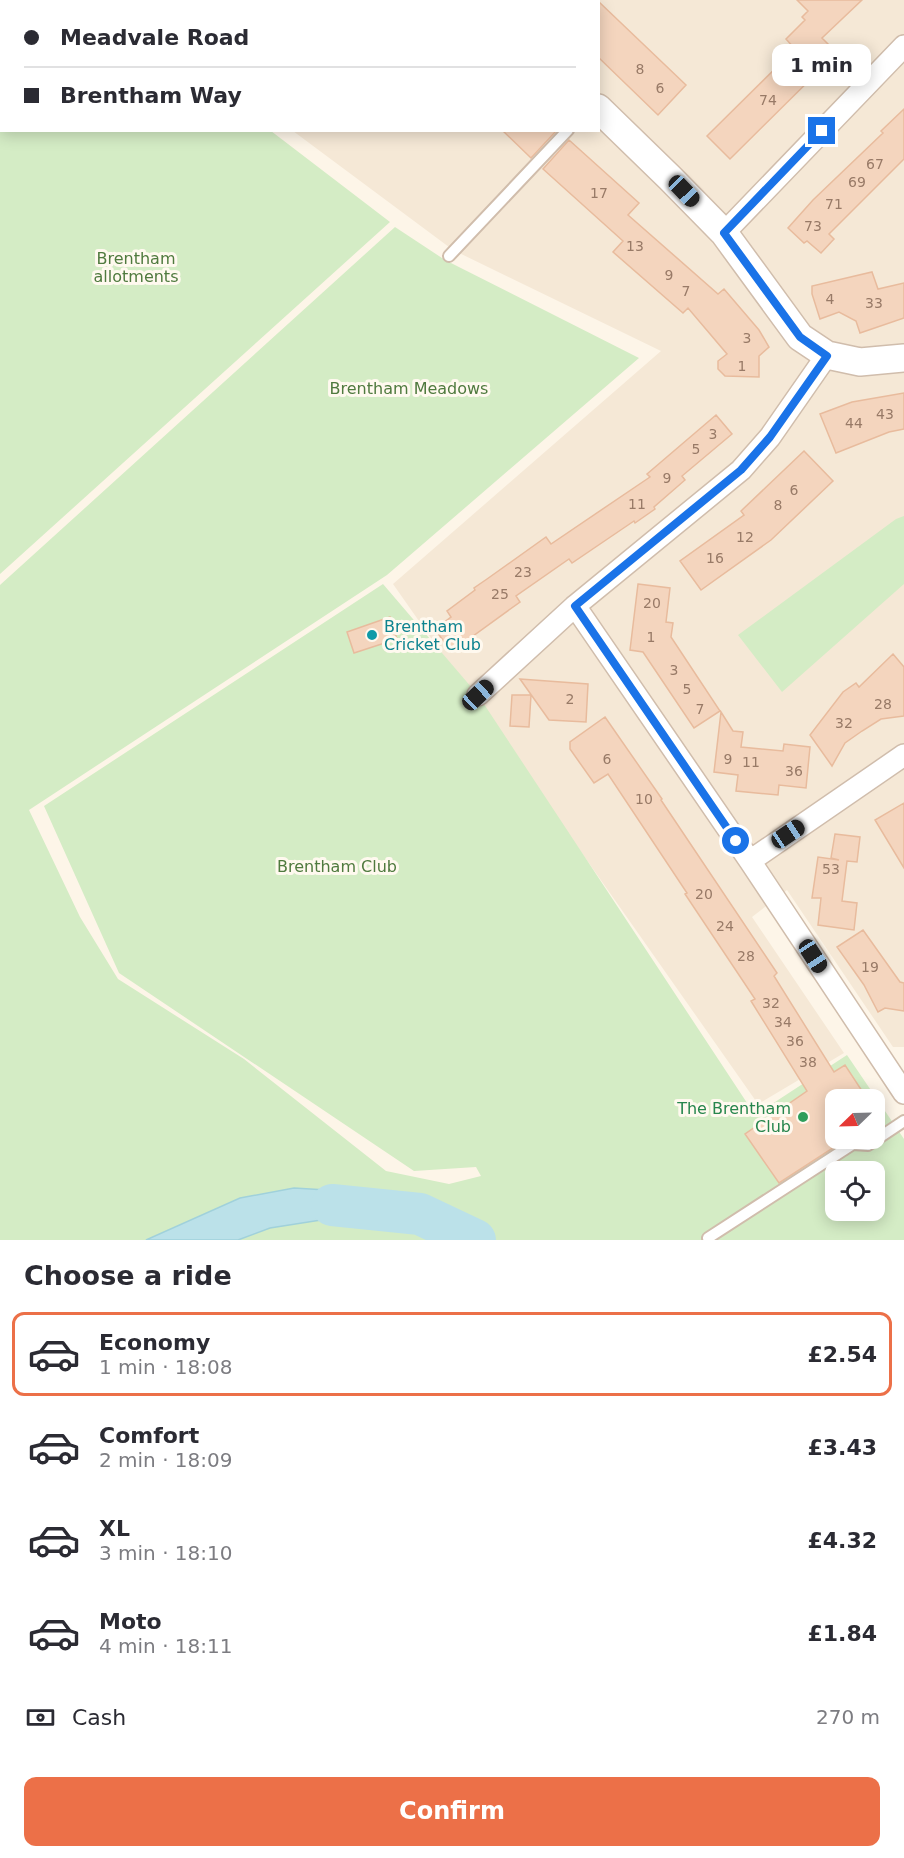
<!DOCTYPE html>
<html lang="en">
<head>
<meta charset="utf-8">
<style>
  :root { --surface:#fff; --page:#f7f7f7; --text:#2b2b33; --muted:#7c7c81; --line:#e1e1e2; --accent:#ec7048 }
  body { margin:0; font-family:"DejaVu Sans",sans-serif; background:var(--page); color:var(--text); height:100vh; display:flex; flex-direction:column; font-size:22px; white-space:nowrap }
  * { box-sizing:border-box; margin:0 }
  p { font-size:20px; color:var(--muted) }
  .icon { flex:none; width:33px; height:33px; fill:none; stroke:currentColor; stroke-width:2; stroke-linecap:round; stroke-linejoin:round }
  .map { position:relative; height:1240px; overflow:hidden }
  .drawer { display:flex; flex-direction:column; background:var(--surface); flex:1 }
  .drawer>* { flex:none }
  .guide { position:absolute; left:0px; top:0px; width:600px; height:132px; box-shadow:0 3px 15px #0003; display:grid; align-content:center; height:132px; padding:0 24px; background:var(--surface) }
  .needle { width:39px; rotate:247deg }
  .tools { position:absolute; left:825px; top:1089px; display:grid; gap:12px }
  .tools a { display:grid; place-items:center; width:60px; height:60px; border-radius:12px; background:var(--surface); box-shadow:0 3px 15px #0003; font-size:30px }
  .end { position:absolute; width:27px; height:27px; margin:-14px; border:8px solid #1a73e8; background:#fff; box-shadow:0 0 0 3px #fff }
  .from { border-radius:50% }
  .bubble { position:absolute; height:42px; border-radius:12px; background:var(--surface); box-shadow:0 3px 15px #0003; font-size:20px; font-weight:600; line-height:42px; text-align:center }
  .car { position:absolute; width:18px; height:36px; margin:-18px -9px; border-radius:8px; box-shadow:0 0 4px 2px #0007; background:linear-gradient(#222 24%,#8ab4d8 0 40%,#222 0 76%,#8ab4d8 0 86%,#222 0) }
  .guide b { display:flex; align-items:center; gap:21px; height:57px; font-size:22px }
  .guide b+b { border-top:2px solid var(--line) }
  .guide i { width:15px; height:15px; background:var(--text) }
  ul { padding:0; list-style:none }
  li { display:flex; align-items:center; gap:18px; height:84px; margin:0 12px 9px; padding:0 12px; border:3px solid transparent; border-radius:12px }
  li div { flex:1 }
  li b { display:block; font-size:22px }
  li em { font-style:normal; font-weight:600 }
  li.current { border-color:var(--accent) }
  li>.icon { width:54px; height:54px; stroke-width:1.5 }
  h2 { padding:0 24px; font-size:27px; line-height:72px }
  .pay { display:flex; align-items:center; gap:15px; height:66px; padding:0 24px; font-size:22px }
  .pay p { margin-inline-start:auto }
  .button { display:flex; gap:12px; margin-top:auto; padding:12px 24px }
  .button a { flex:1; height:69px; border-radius:12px; background:var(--accent); color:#fff; font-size:24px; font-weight:600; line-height:69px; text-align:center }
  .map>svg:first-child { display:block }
  .residential { fill:#f5e8d6 }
  .green { fill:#d4ecc5; fill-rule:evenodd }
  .water { fill:#bbe1e9; stroke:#a0d1db; stroke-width:1.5 }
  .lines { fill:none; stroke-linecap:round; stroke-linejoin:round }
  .river { stroke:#bbe1e9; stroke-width:42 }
  .building { fill:#f4d5be; stroke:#e8bb9d; stroke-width:1.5 }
  .service-casing { stroke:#d0bdac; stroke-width:14 }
  .minor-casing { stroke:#d0bdac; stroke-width:24 }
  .tertiary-casing { stroke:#d0bdac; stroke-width:30 }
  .service { stroke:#fff; stroke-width:10 }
  .minor { stroke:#fff; stroke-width:21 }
  .tertiary { stroke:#fff; stroke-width:27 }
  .route { stroke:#1a73e8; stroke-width:8 }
  .culture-dot { fill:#0f9aa8; stroke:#fff9ef; stroke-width:2 }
  .leisure-dot { fill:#2e9e5b; stroke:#fff9ef; stroke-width:2 }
  .labels { text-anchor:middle; stroke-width:6; stroke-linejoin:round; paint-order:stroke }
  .number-label { font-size:14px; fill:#987a67 }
  .park-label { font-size:16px; fill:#4f7a3e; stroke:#fff9ef }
  .culture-label { font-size:16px; fill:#0d838f; stroke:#fff9ef; text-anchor:start }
  .leisure-label { font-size:16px; fill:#27864d; stroke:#fff9ef; text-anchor:end }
</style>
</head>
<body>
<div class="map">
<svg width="904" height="1240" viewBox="0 0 904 1240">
  <rect width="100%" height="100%" fill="#fdf5e8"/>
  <!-- residential -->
  <path class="residential" d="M131 0H904V1047H893L787 890 752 917 844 1053 758 1104 393 584 661 351 453 250 293 131 598 130V2H133Z"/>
  <!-- green -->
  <path class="green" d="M0 0H103L106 1 2 2V130L271 131 390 222 0 574Z
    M395 227 445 260 639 358 387 575 29 810 80 917 118 979 244 1059 386 1171 449 1184 481 1176 476 1167 414 1171 119 973 44 806 383 584 478 695 755 1115 847 1055 904 1139V1240H0V585ZM836 1100H874V1138H836ZM836 1172H874V1210H836Z
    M904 516V584L782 692 738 635 896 519Z"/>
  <!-- water -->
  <path class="water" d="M294 1188 391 1194 388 1228 321 1220 270 1228 238 1240H146L240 1198Z"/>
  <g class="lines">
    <!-- river -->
    <path class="river" d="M332 1205 420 1214 475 1240"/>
  </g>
  <!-- building -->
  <path class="building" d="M797 0H862L822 38 837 53 730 159 707 136 795 49 786 39 805 20 802 17 808 11Z
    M598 1 686 85 658 115 598 57Z
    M904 109V159L829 234 834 239 821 253 807 241 804 243 788 228 813 200 883 133 881 131Z
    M502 130H557L531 158Z
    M569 140 639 203 628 215 718 294 724 289 759 330 769 347 759 356V377L725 376 718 369V361L727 354 688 308 683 313 613 252 623 241 543 169Z
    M872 272 878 289 904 283V318L860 333 856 321 839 312 820 319 812 294V286Z
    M904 393V429L889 432 836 453 820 414 852 402Z
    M716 415 732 434 682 476 685 480 654 507 655 509 635 523 634 521 572 563 569 559 516 596 520 602 451 652 435 629 451 617 447 611 475 590 474 588 487 579 546 537 551 544 650 477 647 474Z
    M804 451 833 481 771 540 701 590 680 561 744 515 741 511Z
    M638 584 670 588 666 622 673 623 671 637 720 711 694 728 643 652 630 650Z
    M390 617 397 639 354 653 347 632Z
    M893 654 904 667V716L881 719 862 731 845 743 832 766 810 735 843 692 856 683 859 687Z
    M520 679 588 684 586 722 549 720Z
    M512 695H531L529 727 510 726Z
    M721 712 733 731 743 732 741 747 783 751 784 744 810 747 806 788 779 785 778 795 736 791 738 775 714 772Z
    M605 717 662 799 661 800 777 973 774 976 834 1072 845 1065 868 1100H836V1146L779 1183 745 1134 807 1091 751 1001 755 999 685 894 687 893 608 774 594 783 570 749V742Z
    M904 803V868L875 820Z
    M835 834 860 837 857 862 847 861 842 901 857 903 854 930 818 925 821 898H812L818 857 839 860 831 858Z
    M863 930 900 982 904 983V1011L885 1008 878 1012 864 985 837 947Z"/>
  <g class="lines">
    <!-- service casing -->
    <g class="service-casing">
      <path id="service" d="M152 0H153
        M346 2 347 0
        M449 256 568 130
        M708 1238 853 1144 868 1145 904 1121"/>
    </g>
    <!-- minor casing -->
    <g class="minor-casing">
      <path id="minor" d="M515 2 517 0
        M724 233 904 46
        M575 606 750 861 904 1093
        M478 695 575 606 741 470 770 437 827 355
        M750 861 904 755"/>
    </g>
    <!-- tertiary casing -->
    <g class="tertiary-casing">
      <path id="tertiary" d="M485 0 487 2
        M598 108 670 178 724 233 800 337 827 355 860 362 904 358"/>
    </g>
    <!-- service -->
    <use href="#service" class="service"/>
    <!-- minor -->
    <use href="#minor" class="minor"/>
    <!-- tertiary -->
    <use href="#tertiary" class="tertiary"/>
  </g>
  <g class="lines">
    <!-- route -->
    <path class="route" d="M736 841 575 606 741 470 770 437 827 356 800 337 724 233 822 131"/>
  </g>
  <!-- markers -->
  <circle class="culture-dot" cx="372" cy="635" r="6"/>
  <circle class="leisure-dot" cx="803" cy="1117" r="6"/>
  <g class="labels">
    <!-- number labels -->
    <g class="number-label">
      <text x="640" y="74">8</text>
      <text x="660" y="93">6</text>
      <text x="768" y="105">74</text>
      <text x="875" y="169">67</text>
      <text x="857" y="187">69</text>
      <text x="599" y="198">17</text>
      <text x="834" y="209">71</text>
      <text x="813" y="231">73</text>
      <text x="635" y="251">13</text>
      <text x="669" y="280">9</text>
      <text x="686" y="296">7</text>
      <text x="830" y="304">4</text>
      <text x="874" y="308">33</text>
      <text x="747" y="343">3</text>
      <text x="742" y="371">1</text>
      <text x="885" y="419">43</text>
      <text x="854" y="428">44</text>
      <text x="713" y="439">3</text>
      <text x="696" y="454">5</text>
      <text x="667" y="483">9</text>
      <text x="794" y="495">6</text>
      <text x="637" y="509">11</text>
      <text x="778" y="510">8</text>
      <text x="745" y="542">12</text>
      <text x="715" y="563">16</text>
      <text x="523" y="577">23</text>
      <text x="500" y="599">25</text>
      <text x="652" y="608">20</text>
      <text x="651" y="642">1</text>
      <text x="674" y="675">3</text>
      <text x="687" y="694">5</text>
      <text x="570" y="704">2</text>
      <text x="883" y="709">28</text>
      <text x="700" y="714">7</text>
      <text x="844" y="728">32</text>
      <text x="607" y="764">6</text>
      <text x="728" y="764">9</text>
      <text x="751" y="767">11</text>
      <text x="794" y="776">36</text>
      <text x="644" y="804">10</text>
      <text x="831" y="874">53</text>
      <text x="704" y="899">20</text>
      <text x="725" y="931">24</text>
      <text x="746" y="961">28</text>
      <text x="870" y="972">19</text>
      <text x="771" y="1008">32</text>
      <text x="783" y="1027">34</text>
      <text x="795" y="1046">36</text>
      <text x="808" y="1067">38</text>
    </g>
    <!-- park labels -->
    <g class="park-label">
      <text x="136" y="264">Brentham<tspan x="136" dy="18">allotments</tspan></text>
      <text x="409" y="394">Brentham Meadows</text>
      <text x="337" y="872">Brentham Club</text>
    </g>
    <!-- culture labels -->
    <g class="culture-label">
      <text x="384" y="632">Brentham<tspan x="384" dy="18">Cricket Club</tspan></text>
    </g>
    <!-- leisure labels -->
    <g class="leisure-label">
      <text x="791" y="1114">The Brentham<tspan x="791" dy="18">Club</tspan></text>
    </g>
  </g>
</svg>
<div class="tools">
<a><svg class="needle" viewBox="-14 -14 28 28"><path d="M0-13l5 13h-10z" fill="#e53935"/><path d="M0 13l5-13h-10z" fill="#7c7c81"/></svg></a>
<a><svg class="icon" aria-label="locate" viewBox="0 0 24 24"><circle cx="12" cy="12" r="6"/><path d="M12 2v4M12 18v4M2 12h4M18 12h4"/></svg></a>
</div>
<i class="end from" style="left:736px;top:841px"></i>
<i class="end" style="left:822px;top:131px"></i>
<div class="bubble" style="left:772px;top:44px;width:99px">1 min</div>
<i class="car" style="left:684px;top:191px;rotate:136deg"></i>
<i class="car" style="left:478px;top:695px;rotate:47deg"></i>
<i class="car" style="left:788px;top:834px;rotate:56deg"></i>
<i class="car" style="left:813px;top:956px;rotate:147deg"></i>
<div class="guide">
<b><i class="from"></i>Meadvale Road</b>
<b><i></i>Brentham Way</b>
</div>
</div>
<section class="drawer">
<h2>Choose a ride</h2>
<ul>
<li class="current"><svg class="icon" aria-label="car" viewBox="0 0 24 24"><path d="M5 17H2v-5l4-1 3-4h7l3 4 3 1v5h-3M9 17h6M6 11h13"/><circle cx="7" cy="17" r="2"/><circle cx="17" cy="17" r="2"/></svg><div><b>Economy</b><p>1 min · 18:08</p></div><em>£2.54</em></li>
<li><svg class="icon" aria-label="car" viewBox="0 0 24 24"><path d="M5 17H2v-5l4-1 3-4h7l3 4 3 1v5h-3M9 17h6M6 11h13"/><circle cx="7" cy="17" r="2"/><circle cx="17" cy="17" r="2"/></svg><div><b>Comfort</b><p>2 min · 18:09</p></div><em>£3.43</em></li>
<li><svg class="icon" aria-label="car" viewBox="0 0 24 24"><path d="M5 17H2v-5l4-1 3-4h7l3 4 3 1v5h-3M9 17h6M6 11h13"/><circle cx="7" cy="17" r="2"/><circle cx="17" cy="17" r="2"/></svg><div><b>XL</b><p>3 min · 18:10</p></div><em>£4.32</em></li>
<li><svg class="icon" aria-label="car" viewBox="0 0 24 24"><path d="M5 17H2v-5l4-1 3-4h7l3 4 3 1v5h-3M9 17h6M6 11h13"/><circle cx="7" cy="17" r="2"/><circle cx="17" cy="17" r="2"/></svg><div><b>Moto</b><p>4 min · 18:11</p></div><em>£1.84</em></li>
</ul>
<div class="pay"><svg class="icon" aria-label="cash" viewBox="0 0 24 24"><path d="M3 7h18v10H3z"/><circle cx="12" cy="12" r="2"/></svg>Cash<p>270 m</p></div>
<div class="button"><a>Confirm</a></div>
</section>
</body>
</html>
